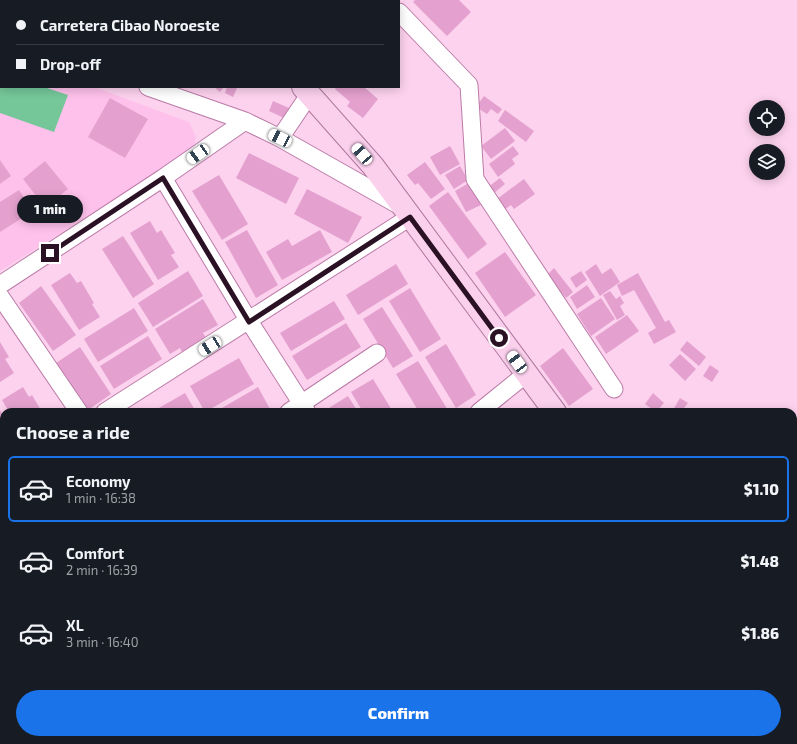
<!DOCTYPE html>
<html lang="en">
<head>
<meta charset="utf-8">
<style>
  :root { --surface:#171b24; --page:#242831; --text:#f1f3f6; --muted:#9ea1a6; --line:#363941; --accent:#1a73e8 }
  body { margin:0; font-family:"Exo 2",sans-serif; background:var(--page); color:var(--text); height:100vh; display:flex; flex-direction:column; font-size:15px; white-space:nowrap }
  * { box-sizing:border-box; margin:0 }
  p { font-size:13px; color:var(--muted) }
  .icon { flex:none; width:22px; height:22px; fill:none; stroke:currentColor; stroke-width:2; stroke-linecap:round; stroke-linejoin:round }
  .map { position:relative; flex:1; overflow:hidden }
  .drawer { position:absolute; left:0px; top:408px; width:797px; height:336px; display:flex; flex-direction:column; background:var(--surface); border-radius:12px 12px 0 0; box-shadow:0 2px 10px #0003 }
  .drawer>* { flex:none }
  .banner { position:absolute; left:0px; top:0px; width:400px; height:88px; box-shadow:0 2px 10px #0003; display:grid; align-content:center; height:88px; padding:0 16px; background:var(--surface) }
  .fabs { position:absolute; left:749px; top:100px; display:grid; gap:8px }
  .fabs a { display:grid; place-items:center; width:36px; height:36px; border-radius:50%; background:var(--surface); box-shadow:0 2px 10px #0003; font-size:20px }
  .end { position:absolute; width:18px; height:18px; margin:-9px; border:5px solid #2a1123; background:#fff; box-shadow:0 0 0 2px #fff }
  .from { border-radius:50% }
  .bubble { position:absolute; height:28px; border-radius:14px; background:var(--surface); box-shadow:0 2px 10px #0003; font-size:13px; font-weight:800; line-height:28px; text-align:center }
  .car { position:absolute; width:12px; height:24px; margin:-12px -6px; border-radius:5px; box-shadow:0 0 3px 1px #0007; background:linear-gradient(#fff 24%,#345 0 40%,#fff 0 76%,#345 0 86%,#fff 0) }
  .banner b { display:flex; align-items:center; gap:14px; height:38px; font-size:15px }
  .banner b+b { border-top:1px solid var(--line) }
  .banner i { width:10px; height:10px; background:var(--text) }
  ul { padding:0; list-style:none }
  li { display:flex; align-items:center; gap:12px; height:66px; margin:0 8px 6px; padding:0 8px; border:2px solid transparent; border-radius:6px }
  li div { flex:1 }
  li b { display:block; font-size:15px }
  li em { font-style:normal; font-weight:800 }
  li.selected { border-color:var(--accent) }
  li>.icon { width:36px; height:36px; stroke-width:1.5 }
  h2 { padding:0 16px; font-size:18px; line-height:48px }
  .primary-button { display:flex; gap:8px; margin-top:auto; padding:8px 16px }
  .primary-button a { flex:1; height:46px; border-radius:24px; background:var(--accent); color:#fff; font-size:16px; font-weight:800; line-height:46px; text-align:center }
  .map>svg:first-child { display:block }
  .built { fill:#fec1eb }
  .green { fill:#75c79a }
  .lines { fill:none; stroke-linecap:round; stroke-linejoin:round }
  .canal { stroke:#64d5f4; stroke-width:18 }
  .building { fill:#e4a1cf }
  .minor-casing { stroke:#bb7ba7; stroke-width:19 }
  .major-casing { stroke:#af789e; stroke-width:24 }
  .minor { stroke:#fff; stroke-width:17 }
  .major { stroke:#fad0ed; stroke-width:22 }
  .route { stroke:#2a1123; stroke-width:5 }
</style>
</head>
<body>
<div class="map">
<svg width="797" height="744" viewBox="0 0 797 744">
  <rect width="100%" height="100%" fill="#fdd2ee"/>
  <!-- built -->
  <path class="built" d="M0 52 1 87H94L189 122 196 137 193 150 0 271Z"/>
  <!-- green -->
  <path class="green" d="M0 71 1 87H44L68 95 54 132 0 113Z"/>
  <g class="lines">
    <!-- canal -->
    <path class="canal" d="M0 601 4 603
      M91 740 92 744"/>
  </g>
  <!-- building -->
  <path class="building" d="M415 0H459L471 12 447 36 413 2Z
    M214 87H224L220 92Z
    M227 87 237 88 233 97 225 93Z
    M336 87H364L378 99 363 118 347 106 350 102 335 89Z
    M484 96 502 109 498 114 491 109 487 114 476 107Z
    M110 98 148 119 125 158 88 137Z
    M273 101 289 108 284 118 269 111Z
    M505 110 534 131 526 142 498 121Z
    M505 128 515 141 491 159 481 146Z
    M450 146 460 164 440 175 430 157Z
    M513 146 519 154 512 159 515 164 498 177 489 164Z
    M249 153 299 178 286 204 236 178Z
    M0 160 11 176 0 184Z
    M45 161 68 189 45 207 23 179Z
    M425 162 445 189 431 199 418 183 415 185 407 175Z
    M460 166 468 180 454 189 445 175Z
    M219 175 248 224 222 240 192 191Z
    M500 178 505 184 493 194 488 187Z
    M524 179 535 194 514 209 511 205 504 210 497 199Z
    M469 183 481 205 466 212 455 191Z
    M307 189 362 217 348 243 294 214Z
    M19 190 33 211 0 232V202Z
    M448 192 487 244 468 259 429 206Z
    M150 221 157 233 161 230 175 253 171 255 179 267 158 280 130 233Z
    M247 230 278 285 256 298 225 242Z
    M320 230 332 252 282 280 266 252 288 239 292 246Z
    M123 236 154 284 133 298 102 249Z
    M505 252 536 295 505 317 475 273Z
    M396 264 408 284 358 315 346 295Z
    M596 264 602 274 611 268 620 282 600 296 585 272Z
    M554 268 573 292 566 298 547 275Z
    M188 271 203 296 153 327 138 303Z
    M581 271 587 280 576 288 570 278Z
    M70 273 77 283 81 281 94 303 92 304 100 317 79 330 51 285Z
    M638 273 665 322 669 320 676 332 654 344 648 333 656 328 634 290 622 296 617 285Z
    M587 285 595 297 577 309 570 297Z
    M41 286 76 335 53 351 19 303Z
    M410 288 441 339 420 352 389 301Z
    M610 291 616 299 620 296 624 303 620 306 625 315 617 320 603 295Z
    M601 298 615 319 591 336 577 314Z
    M203 299 218 325 203 333 206 338 182 352 180 348 170 354 155 329Z
    M334 301 345 319 291 351 280 333Z
    M382 307 413 356 393 368 363 319Z
    M134 308 148 331 98 362 84 339Z
    M627 315 639 331 606 354 595 337Z
    M346 323 361 347 307 380 292 356Z
    M148 336 162 359 114 389 100 366Z
    M687 341 706 357 699 366 680 350Z
    M0 342 9 357 5 359 14 373 0 382Z
    M446 344 476 395 456 408 425 357Z
    M80 347 111 394 88 410 56 363Z
    M563 348 593 389 569 406 540 366Z
    M680 354 696 369 685 381 669 365Z
    M239 358 254 384 205 412 190 386Z
    M418 361 449 412H419L396 374Z
    M710 365 719 371 712 382 703 376Z
    M373 379 393 412H363L351 392Z
    M23 387 29 397 32 395 42 412H9L2 400Z
    M258 387 270 409 265 412H215Z
    M185 393 196 412H152Z
    M653 393 664 403 656 412 645 404Z
    M348 396 358 412H331L329 408Z
    M680 398 688 403 681 412H672Z
    M0 410 4 418V426L0 428Z
    M4 431V460L0 462V433Z"/>
  <g class="lines">
    <!-- minor casing -->
    <g class="minor-casing">
      <path id="minor" d="M388 0V1
        M399 12 469 85 475 179 614 389
        M0 35H1
        M148 87 245 121 280 138 402 207
        M280 138 309 95
        M163 178 249 321 307 412
        M0 285 163 178 245 121
        M0 296 79 412
        M105 412 410 217
        M289 412 377 353
        M479 412 526 374
        M0 487 4 484
        M121 740 122 744
        M372 744 379 740
        M772 744 783 740"/>
    </g>
    <!-- major casing -->
    <g class="major-casing">
      <path id="major" d="M199 0 200 1
        M303 87 373 166 555 412
        M791 740 794 744"/>
    </g>
    <!-- minor -->
    <use href="#minor" class="minor"/>
    <!-- major -->
    <use href="#major" class="major"/>
  </g>
  <g class="lines">
    <!-- route -->
    <path class="route" d="M50 253 163 178 249 322 410 217 499 338"/>
  </g>
</svg>
<div class="fabs">
<a><svg class="icon" aria-label="locate" viewBox="0 0 24 24"><circle cx="12" cy="12" r="6"/><path d="M12 2v4M12 18v4M2 12h4M18 12h4"/></svg></a>
<a><svg class="icon" aria-label="layers" viewBox="0 0 24 24"><path d="M12 4l9 5-9 5-9-5zM3 14l9 5 9-5"/></svg></a>
</div>
<i class="end from" style="left:499px;top:338px"></i>
<i class="end" style="left:50px;top:253px"></i>
<div class="bubble" style="left:17px;top:195px;width:66px">1 min</div>
<i class="car" style="left:280px;top:138px;rotate:296deg"></i>
<i class="car" style="left:198px;top:154px;rotate:235deg"></i>
<i class="car" style="left:362px;top:154px;rotate:318deg"></i>
<i class="car" style="left:210px;top:346px;rotate:238deg"></i>
<i class="car" style="left:517px;top:362px;rotate:323deg"></i>
<div class="banner">
<b><i class="from"></i>Carretera Cibao Noroeste</b>
<b><i></i>Drop-off</b>
</div>
<section class="drawer">
<h2>Choose a ride</h2>
<ul>
<li class="selected"><svg class="icon" aria-label="car" viewBox="0 0 24 24"><path d="M5 17H2v-5l4-1 3-4h7l3 4 3 1v5h-3M9 17h6M6 11h13"/><circle cx="7" cy="17" r="2"/><circle cx="17" cy="17" r="2"/></svg><div><b>Economy</b><p>1 min · 16:38</p></div><em>$1.10</em></li>
<li><svg class="icon" aria-label="car" viewBox="0 0 24 24"><path d="M5 17H2v-5l4-1 3-4h7l3 4 3 1v5h-3M9 17h6M6 11h13"/><circle cx="7" cy="17" r="2"/><circle cx="17" cy="17" r="2"/></svg><div><b>Comfort</b><p>2 min · 16:39</p></div><em>$1.48</em></li>
<li><svg class="icon" aria-label="car" viewBox="0 0 24 24"><path d="M5 17H2v-5l4-1 3-4h7l3 4 3 1v5h-3M9 17h6M6 11h13"/><circle cx="7" cy="17" r="2"/><circle cx="17" cy="17" r="2"/></svg><div><b>XL</b><p>3 min · 16:40</p></div><em>$1.86</em></li>
</ul>
<div class="primary-button"><a>Confirm</a></div>
</section>
</div>
</body>
</html>
